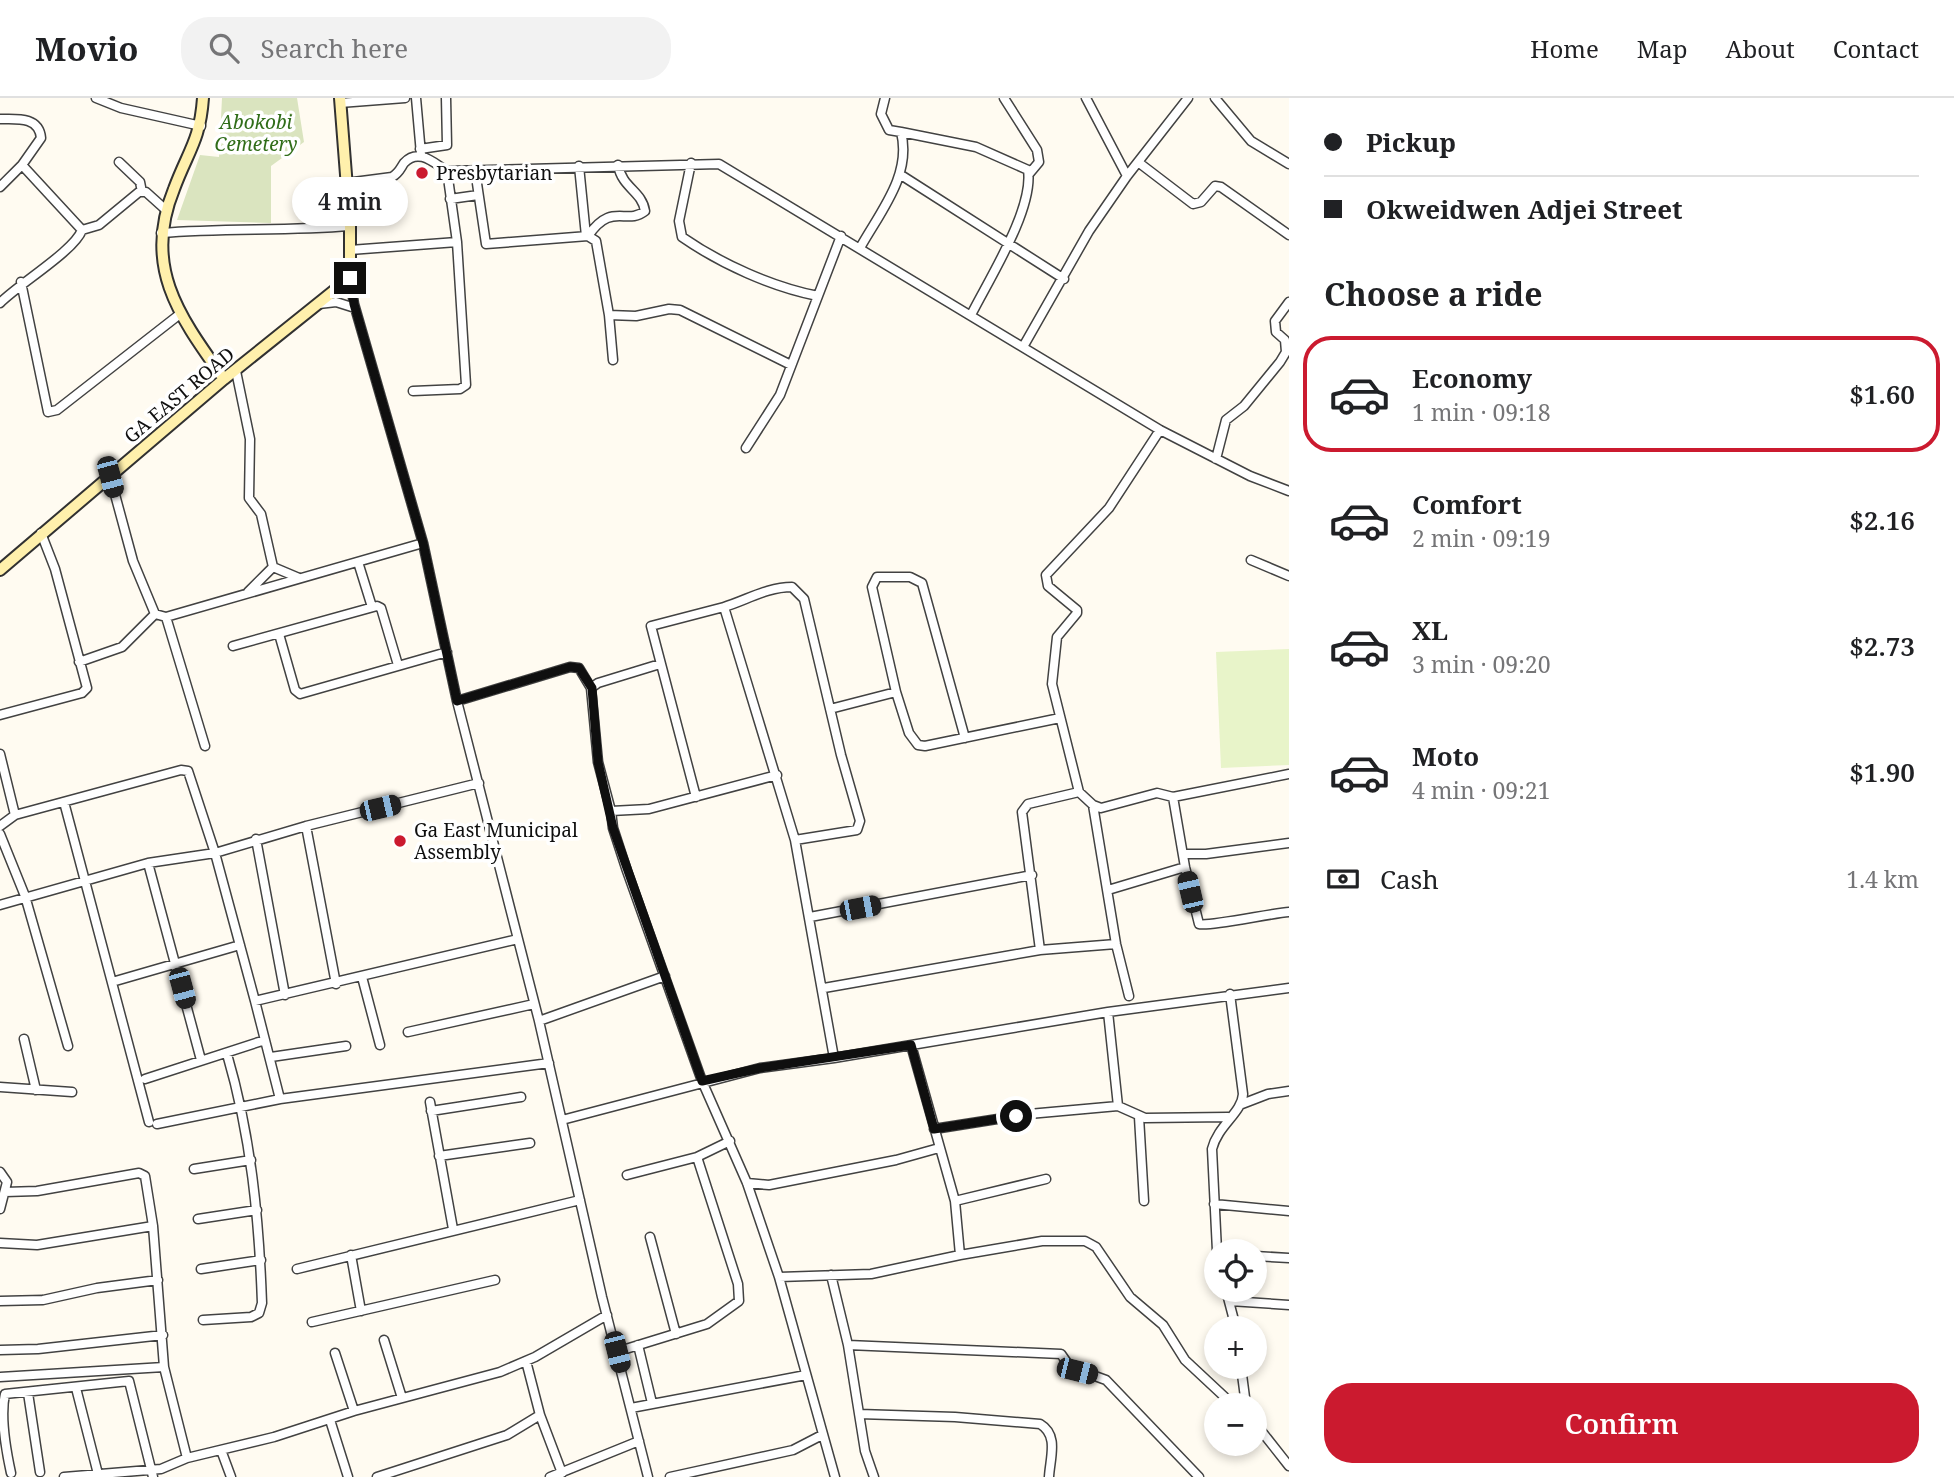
<!DOCTYPE html>
<html lang="en">
<head>
<meta charset="utf-8">
<style>
  :root { --surface:#fff; --page:#f2f2f2; --text:#202124; --muted:#757577; --line:#e0e0e0; --accent:#cb1a2f }
  body { margin:0; font-family:"Noto Serif",serif; background:var(--page); color:var(--text); height:100vh; display:flex; flex-direction:column; font-size:26px; white-space:nowrap }
  * { box-sizing:border-box; margin:0 }
  p { font-size:23px; color:var(--muted) }
  .icon { flex:none; width:38px; height:38px; fill:none; stroke:currentColor; stroke-width:2; stroke-linecap:round; stroke-linejoin:round }
  .map { position:relative; flex:1; overflow:hidden }
  .panel { display:flex; flex-direction:column; background:var(--surface); width:665px }
  .panel>* { flex:none }
  .top-card { display:grid; align-content:center; height:154px; padding:0 35px; background:var(--surface) }
  .tools { position:absolute; left:1204px; top:1141px; display:grid; gap:14px }
  .tools a { display:grid; place-items:center; width:63px; height:63px; border-radius:50%; background:var(--surface); box-shadow:0 4px 10px #0003; font-size:35px }
  .end { position:absolute; width:32px; height:32px; margin:-16px; border:9px solid #0f0f0f; background:#fff; box-shadow:0 0 0 4px #fff }
  .from { border-radius:50% }
  .bubble { position:absolute; height:49px; border-radius:24px; background:var(--surface); box-shadow:0 4px 10px #0003; font-size:23px; font-weight:600; line-height:49px; text-align:center }
  .car { position:absolute; width:21px; height:42px; margin:-21px -10px; border-radius:9px; box-shadow:0 0 5px 2px #0007; background:linear-gradient(#222 24%,#8ab4d8 0 40%,#222 0 76%,#8ab4d8 0 86%,#222 0) }
  .top-card b { display:flex; align-items:center; gap:24px; height:66px; font-size:26px }
  .top-card b+b { border-top:2px solid var(--line) }
  .top-card i { width:18px; height:18px; background:var(--text) }
  ul { padding:0; list-style:none }
  li { display:flex; align-items:center; gap:21px; height:116px; margin:0 14px 10px; padding:0 21px; border:4px solid transparent; border-radius:28px }
  li div { flex:1 }
  li b { display:block; font-size:26px }
  li em { font-style:normal; font-weight:600 }
  li.active { border-color:var(--accent) }
  li>.icon { width:63px; height:63px; stroke-width:1.5 }
  h2 { padding:0 35px; font-size:32px; line-height:84px }
  .pay { display:flex; align-items:center; gap:18px; height:77px; padding:0 35px; font-size:26px }
  .pay p { margin-inline-start:auto }
  .button { display:flex; gap:14px; margin-top:auto; padding:14px 35px }
  .button a { flex:1; height:80px; border-radius:28px; background:var(--accent); color:#fff; font-size:28px; font-weight:600; line-height:80px; text-align:center }
  header { display:flex; align-items:center; gap:42px; box-sizing:border-box; height:98px; padding:0 35px; background:var(--surface); border-bottom:2px solid var(--line) }
  header strong { font-size:33px }
  nav { display:flex; gap:38px; margin-inline-start:auto; font-size:24px }
  .search { width:490px; height:63px; background:var(--page); display:flex; align-items:center; gap:18px; box-sizing:border-box; padding:0 24px; border-radius:28px; color:var(--muted); font-size:26px }
  main { display:flex; flex:1; min-height:0 }
  .map>svg:first-child { display:block }
  .cemetery { fill:#dae4bf }
  .pitch { fill:#e8f4c9 }
  .lines { fill:none; stroke-linecap:round; stroke-linejoin:round }
  .street-casing { stroke:#424242; stroke-width:11 }
  .secondary-casing { stroke:#313131; stroke-width:14 }
  .street { stroke:#fff; stroke-width:8 }
  .secondary { stroke:#fff0ac; stroke-width:10 }
  .route { stroke:#0f0f0f; stroke-width:9 }
  .poi-dot { fill:#cb1a2f; stroke:#fff; stroke-width:2.5 }
  .labels { text-anchor:middle; stroke-width:7; stroke-linejoin:round; paint-order:stroke }
  .park-label { font-size:19px; font-style:italic; fill:#306d19; stroke:#fff }
  .poi-label { font-size:19px; fill:#0f0f0f; stroke:#fff; text-anchor:start }
  .street-label { font-size:19px; fill:#0f0f0f; stroke:#fff }
</style>
</head>
<body>
<header>
<strong>Movio</strong>
<div class="search"><svg class="icon" aria-label="search" viewBox="0 0 24 24"><circle cx="10" cy="10" r="6"/><path d="M15 15l6 6"/></svg>Search here</div>
<nav><a>Home</a><a>Map</a><a>About</a><a>Contact</a></nav>
</header>
<main>
<div class="map">
<svg width="1289" height="1379" viewBox="0 0 1289 1379">
  <rect width="100%" height="100%" fill="#fffbf1"/>
  <!-- cemetery -->
  <path class="cemetery" d="M222 0H297L304 44 271 68V125L177 122 200 57 219 59Z"/>
  <!-- pitch -->
  <path class="pitch" d="M1289 551V667L1221 670 1216 554Z"/>
  <g class="lines">
    <!-- street casing -->
    <g class="street-casing">
      <path id="street" d="M96 0 121 10 201 28
        M416 0 421 56
        M1004 0 1037 52 1039 64 1029 76
        M1086 0 1127 78
        M1215 0 1251 43 1289 66
        M340 5 405 0
        M0 21C16 21 39 18 41 40L22 67 0 89
        M901 34 976 49 1028 72C1034 111 989 181 971 217
        M420 51 447 47 446 0
        M119 64 140 84 142 94
        M1138 64 1193 106 1201 104 1215 88 1221 89 1289 137
        M691 65 679 123 682 139C721 166 772 189 818 198
        M22 67 82 132
        M579 68 586 138
        M475 72 486 146 588 138 596 143 609 217 613 262
        M901 77 1064 181
        M346 85 392 79C399 75 400 71 404 65 419 49 435 66 447 73L719 66 1160 332 1250 378 1289 393
        M450 101 478 97
        M161 135C224 130 286 133 350 128
        M588 138C612 103 626 128 645 113 642 93 622 90 618 67
        M860 150C880 114 912 77 901 34L889 32 881 16 885 0
        M350 152 457 144 447 73
        M350 180 354 206 423 445 457 603 539 923 602 1199 648 1379
        M21 184 48 314 57 312 180 216
        M0 205C20 185 74 153 82 132L99 127 139 94H146L166 112
        M319 206 336 204 355 210
        M609 217 636 218 669 211 680 212 791 267
        M1023 249 1089 133 1127 78 1188 0
        M236 273 250 341 249 400 261 416 273 469
        M413 293 460 291 466 287 457 144
        M1160 332 1109 410 1046 477 1048 488 1077 512V515L1057 539 1052 586 1079 694 1093 707 1101 710 1157 695 1173 699 1289 676
        M746 350 780 297 841 138
        M1216 361 1226 322 1244 308 1280 264 1286 254 1285 242 1276 234 1275 223 1289 204
        M110 378 133 463 155 516 166 519
        M1251 462 1289 478
        M358 464 372 509
        M273 469 299 480
        M248 494 273 469
        M166 519 423 445
        M166 519 205 648
        M279 536 295 592 300 596 447 554
        M233 548 377 508 381 510 398 567
        M79 564 122 549 155 516
        M896 594 872 489 877 479H910L922 485 965 640
        M457 603 570 569 579 570 591 590
        M830 611 896 594 909 635 918 647 925 648 1060 620
        M0 617 82 595 87 590 55 471 41 435
        M0 656 15 717 0 728
        M777 677 649 711 611 713 613 730 627 773 702 983 747 1085 779 1179 871 1176 960 1157 955 1103 911 947
        M696 699 651 528 724 509
        M1173 699 1185 769 1199 826C1207 829 1273 815 1289 814
        M64 704 149 1024
        M1093 707 1116 846 1129 898
        M611 713 598 664 591 590 598 585 660 566
        M15 717 181 672 188 673 215 755 255 903 518 841
        M306 728 336 886
        M0 736 25 798 68 948
        M256 741 285 897
        M795 742 857 732 860 723 841 657 804 501 792 489C767 489 747 502 724 509L795 742 834 960
        M1183 756H1206L1289 745
        M148 765 201 962
        M1108 792 1185 769
        M0 807 148 765 215 755 306 728 479 685
        M810 819 1032 777
        M1040 852 1022 714 1028 706 1079 694
        M362 879 380 947
        M112 884 240 847
        M824 890 1040 852 1116 846
        M255 903 280 1001
        M1108 914 1118 1008
        M539 923 665 878
        M408 934 534 906
        M24 941 36 992
        M271 959 346 948
        M145 981 265 942
        M0 989 72 994
        M430 1004 453 1131
        M1242 1006 1268 996 1289 993
        M431 1013 521 999
        M1139 1019 1144 1103
        M562 1022 760 970 834 960 1108 914 1289 890
        M157 1026 280 1001 549 965
        M934 1031 1029 1016 1118 1008 1145 1020 1228 1019
        M439 1058 530 1045
        M194 1071 251 1062
        M0 1074 7 1084 0 1111
        M627 1077 697 1059
        M747 1085 769 1087 896 1062 939 1050
        M5 1094 37 1093 139 1075 145 1078 153 1128 164 1269 187 1360
        M955 1103 1046 1081
        M1214 1106 1289 1113
        M198 1121 257 1112
        M650 1139 676 1236
        M0 1145 37 1147 153 1128
        M1217 1153 1212 1051C1218 1027 1242 1015 1243 996L1230 896
        M351 1157 361 1213
        M960 1157 1042 1143H1085L1096 1149 1130 1199 1163 1227 1185 1262 1230 1304 1246 1306
        M1255 1158 1289 1160
        M201 1171 261 1162
        M297 1171 580 1102
        M831 1177 848 1247 1061 1256 1070 1269 1106 1282 1199 1379
        M779 1179 835 1379
        M1226 1192 1236 1230
        M0 1203 43 1202 97 1190 158 1182
        M1230 1203 1289 1207
        M203 1222 251 1219 259 1215 262 1205C259 1120 251 1038 227 956
        M312 1224 495 1182
        M384 1242 402 1300
        M638 1247 652 1305
        M848 1247 865 1353 874 1379
        M0 1252 38 1251 163 1237
        M616 1254 707 1226 739 1203 738 1186 697 1059 730 1043
        M335 1255 354 1313
        M526 1263 540 1317 562 1375
        M1241 1269 1246 1307
        M0 1279 164 1269
        M76 1290 98 1376
        M28 1295 40 1374
        M631 1310 806 1277
        M859 1316 955 1319 1040 1326C1059 1337 1050 1360 1049 1379
        M330 1322 348 1379
        M1255 1325 1289 1368
        M221 1352 231 1379
        M11 1375C6 1352 0 1319 5 1296L129 1283 153 1379
        M64 1379 161 1371 187 1360 274 1339 354 1313 500 1274 535 1259 607 1217
        M377 1379 507 1337 540 1317
        M550 1379 639 1343
        M670 1379 793 1352 822 1337"/>
    </g>
    <!-- secondary casing -->
    <g class="secondary-casing">
      <path id="secondary" d="M203 0C200 43 188 53 174 91 142 169 180 219 224 281
        M0 472 224 281 350 180V128L340 0"/>
    </g>
    <!-- street -->
    <use href="#street" class="street"/>
    <!-- secondary -->
    <use href="#secondary" class="secondary"/>
  </g>
  <g class="lines">
    <!-- route -->
    <path class="route" d="M350 180 354 206 423 445 457 603 570 569 579 570 592 590 598 664 613 730 702 983 760 970 911 947 934 1031 1016 1018"/>
  </g>
  <!-- markers -->
  <g class="poi-dot">
    <circle cx="422" cy="75" r="7"/>
    <circle cx="400" cy="743" r="7"/>
  </g>
  <g class="labels">
    <!-- park labels -->
    <g class="park-label">
      <text x="256" y="31">Abokobi<tspan x="256" dy="22">Cemetery</tspan></text>
    </g>
    <!-- poi labels -->
    <g class="poi-label">
      <text x="436" y="82">Presbytarian</text>
      <text x="414" y="739">Ga East Municipal<tspan x="414" dy="22">Assembly</tspan></text>
    </g>
    <!-- street labels -->
    <g class="street-label">
      <text transform="translate(179 297) rotate(-40)" y="7">GA EAST ROAD</text>
    </g>
  </g>
</svg>
<div class="tools">
<a><svg class="icon" aria-label="locate" viewBox="0 0 24 24"><circle cx="12" cy="12" r="6"/><path d="M12 2v4M12 18v4M2 12h4M18 12h4"/></svg></a>
<a>+</a>
<a>−</a>
</div>
<i class="end from" style="left:1016px;top:1018px"></i>
<i class="end" style="left:350px;top:180px"></i>
<div class="bubble" style="left:292px;top:79px;width:116px">4 min</div>
<i class="car" style="left:110px;top:379px;rotate:165deg"></i>
<i class="car" style="left:380px;top:710px;rotate:77deg"></i>
<i class="car" style="left:1190px;top:794px;rotate:347deg"></i>
<i class="car" style="left:860px;top:810px;rotate:79deg"></i>
<i class="car" style="left:182px;top:890px;rotate:165deg"></i>
<i class="car" style="left:617px;top:1254px;rotate:166deg"></i>
<i class="car" style="left:1077px;top:1273px;rotate:104deg"></i>
</div>
<section class="panel">
<div class="top-card">
<b><i class="from"></i>Pickup</b>
<b><i></i>Okweidwen Adjei Street</b>
</div>
<h2>Choose a ride</h2>
<ul>
<li class="active"><svg class="icon" aria-label="car" viewBox="0 0 24 24"><path d="M5 17H2v-5l4-1 3-4h7l3 4 3 1v5h-3M9 17h6M6 11h13"/><circle cx="7" cy="17" r="2"/><circle cx="17" cy="17" r="2"/></svg><div><b>Economy</b><p>1 min · 09:18</p></div><em>$1.60</em></li>
<li><svg class="icon" aria-label="car" viewBox="0 0 24 24"><path d="M5 17H2v-5l4-1 3-4h7l3 4 3 1v5h-3M9 17h6M6 11h13"/><circle cx="7" cy="17" r="2"/><circle cx="17" cy="17" r="2"/></svg><div><b>Comfort</b><p>2 min · 09:19</p></div><em>$2.16</em></li>
<li><svg class="icon" aria-label="car" viewBox="0 0 24 24"><path d="M5 17H2v-5l4-1 3-4h7l3 4 3 1v5h-3M9 17h6M6 11h13"/><circle cx="7" cy="17" r="2"/><circle cx="17" cy="17" r="2"/></svg><div><b>XL</b><p>3 min · 09:20</p></div><em>$2.73</em></li>
<li><svg class="icon" aria-label="car" viewBox="0 0 24 24"><path d="M5 17H2v-5l4-1 3-4h7l3 4 3 1v5h-3M9 17h6M6 11h13"/><circle cx="7" cy="17" r="2"/><circle cx="17" cy="17" r="2"/></svg><div><b>Moto</b><p>4 min · 09:21</p></div><em>$1.90</em></li>
</ul>
<div class="pay"><svg class="icon" aria-label="cash" viewBox="0 0 24 24"><path d="M3 7h18v10H3z"/><circle cx="12" cy="12" r="2"/></svg>Cash<p>1.4 km</p></div>
<div class="button"><a>Confirm</a></div>
</section>
</main>
</body>
</html>
